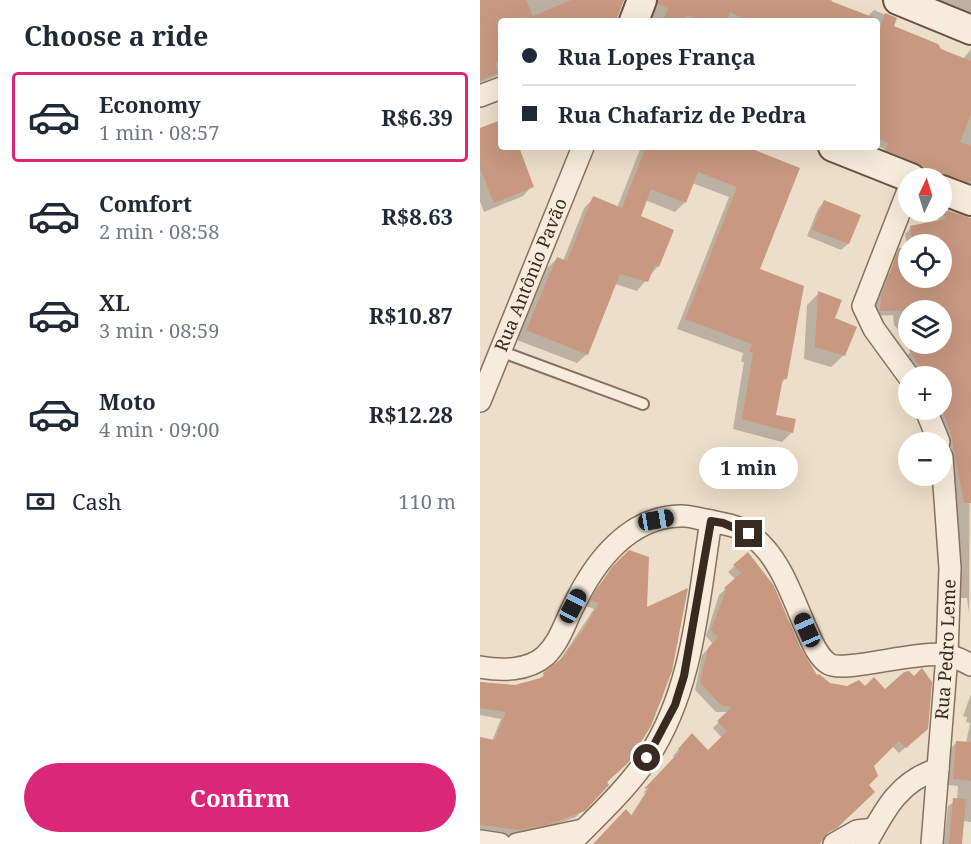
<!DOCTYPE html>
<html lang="en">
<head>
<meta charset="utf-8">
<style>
  :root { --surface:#fff; --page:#f6f6f7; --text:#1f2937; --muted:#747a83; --line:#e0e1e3; --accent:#db2777 }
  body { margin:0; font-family:"Noto Serif",serif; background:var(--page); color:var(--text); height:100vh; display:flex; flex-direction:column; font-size:22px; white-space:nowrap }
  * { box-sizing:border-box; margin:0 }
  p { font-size:20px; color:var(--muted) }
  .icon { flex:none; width:33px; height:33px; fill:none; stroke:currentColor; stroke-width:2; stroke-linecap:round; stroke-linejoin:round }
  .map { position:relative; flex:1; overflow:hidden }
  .panel { display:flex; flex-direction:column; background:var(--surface); width:480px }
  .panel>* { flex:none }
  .banner { position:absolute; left:18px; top:18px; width:382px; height:132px; border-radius:6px; box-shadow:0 6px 24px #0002; display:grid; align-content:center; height:132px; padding:0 24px; background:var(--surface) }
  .needle { width:39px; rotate:4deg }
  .buttons { position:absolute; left:418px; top:168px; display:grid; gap:12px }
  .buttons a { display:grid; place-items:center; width:54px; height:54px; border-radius:50%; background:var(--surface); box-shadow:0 6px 24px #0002; font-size:30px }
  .end { position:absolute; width:27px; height:27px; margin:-14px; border:8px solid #382a21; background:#fff; box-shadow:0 0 0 3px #fff }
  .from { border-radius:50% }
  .bubble { position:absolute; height:42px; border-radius:21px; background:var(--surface); box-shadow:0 6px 24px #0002; font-size:20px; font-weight:700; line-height:42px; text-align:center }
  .car { position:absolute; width:18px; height:36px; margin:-18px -9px; border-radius:8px; box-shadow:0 0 4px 2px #0007; background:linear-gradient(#222 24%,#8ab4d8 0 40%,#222 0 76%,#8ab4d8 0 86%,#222 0) }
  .banner b { display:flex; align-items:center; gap:21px; height:57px; font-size:22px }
  .banner b+b { border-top:2px solid var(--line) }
  .banner i { width:15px; height:15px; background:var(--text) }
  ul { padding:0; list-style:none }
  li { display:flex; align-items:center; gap:18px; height:90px; margin:0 12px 9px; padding:0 12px; border:3px solid transparent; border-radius:6px }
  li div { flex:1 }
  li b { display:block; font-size:22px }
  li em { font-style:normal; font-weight:700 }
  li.on { border-color:var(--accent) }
  li>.icon { width:54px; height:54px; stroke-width:1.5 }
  h2 { padding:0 24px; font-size:27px; line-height:72px }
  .pay { display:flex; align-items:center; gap:15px; height:66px; padding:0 24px; font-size:22px }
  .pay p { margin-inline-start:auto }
  .primary-button { display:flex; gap:12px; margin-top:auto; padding:12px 24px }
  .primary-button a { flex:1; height:69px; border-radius:36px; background:var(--accent); color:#fff; font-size:24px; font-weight:700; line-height:69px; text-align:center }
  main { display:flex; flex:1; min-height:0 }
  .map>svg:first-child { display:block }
  .shadow { fill:#0003; fill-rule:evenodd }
  .building { fill:#c89880 }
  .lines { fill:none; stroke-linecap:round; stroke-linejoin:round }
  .lane-casing { stroke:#87705e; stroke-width:14 }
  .street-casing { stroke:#87705e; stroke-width:24 }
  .secondary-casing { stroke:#695141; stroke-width:32 }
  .lane { stroke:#f7ecdb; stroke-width:10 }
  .street { stroke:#f7ecdb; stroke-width:21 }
  .secondary { stroke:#f7ecdb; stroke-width:28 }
  .route { stroke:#382a21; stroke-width:8 }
  .labels { text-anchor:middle; stroke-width:4.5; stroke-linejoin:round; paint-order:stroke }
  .street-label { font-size:18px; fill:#382a21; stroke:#f4e9d7 }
</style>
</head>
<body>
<main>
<section class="panel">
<h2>Choose a ride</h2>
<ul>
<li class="on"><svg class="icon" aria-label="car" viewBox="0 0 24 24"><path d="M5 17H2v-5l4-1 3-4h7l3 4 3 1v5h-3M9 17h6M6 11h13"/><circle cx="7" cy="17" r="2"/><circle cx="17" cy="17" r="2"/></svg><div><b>Economy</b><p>1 min · 08:57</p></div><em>R$6.39</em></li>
<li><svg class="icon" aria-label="car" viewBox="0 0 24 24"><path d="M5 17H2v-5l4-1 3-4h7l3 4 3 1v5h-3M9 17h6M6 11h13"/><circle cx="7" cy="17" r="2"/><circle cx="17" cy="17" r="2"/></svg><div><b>Comfort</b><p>2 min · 08:58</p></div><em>R$8.63</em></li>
<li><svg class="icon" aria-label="car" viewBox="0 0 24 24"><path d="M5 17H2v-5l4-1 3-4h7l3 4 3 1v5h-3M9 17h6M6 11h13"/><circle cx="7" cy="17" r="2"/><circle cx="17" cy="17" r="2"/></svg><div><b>XL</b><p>3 min · 08:59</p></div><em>R$10.87</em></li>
<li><svg class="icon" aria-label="car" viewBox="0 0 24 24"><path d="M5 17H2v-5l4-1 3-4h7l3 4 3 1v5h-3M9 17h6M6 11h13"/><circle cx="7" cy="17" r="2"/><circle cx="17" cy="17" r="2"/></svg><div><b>Moto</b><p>4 min · 09:00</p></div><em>R$12.28</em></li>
</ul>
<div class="pay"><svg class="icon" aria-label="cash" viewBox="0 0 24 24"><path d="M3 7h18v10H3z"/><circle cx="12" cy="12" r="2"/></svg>Cash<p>110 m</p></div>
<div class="primary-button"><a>Confirm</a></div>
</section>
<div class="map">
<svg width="491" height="844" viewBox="0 0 491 844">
  <rect width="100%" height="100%" fill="#ecdec8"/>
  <!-- shadow -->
  <path class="shadow" d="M0 0H143L133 21H21V74L0 83Z
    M178 0H352L351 3 387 17 394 10 415 19 412 27 483 59 491 49V191L462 178 438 174 401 156 404 149 398 146V21H170Z
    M450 0H491V17Z
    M21 122V147H38L52 186 43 196 4 212 0 201V130Z
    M161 147H268L278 270 306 378 301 383 295 416 312 432 302 442 253 429 264 362H261L263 353 197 329 249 197 212 183 205 202 195 212 165 200 159 217 178 266 157 291 135 284 107 354 97 363 37 340 67 268 77 259 83 261 104 208 114 198 137 208Z
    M344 202 379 216 368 244 361 250 327 236 338 209Z
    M464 211 491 221 489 613 487 598H481L475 494 466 440 453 410H462V376H435L424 358 434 349 430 344H462V310H429V342L414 325 413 315 395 316V305L406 276 415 269 414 256 420 250 427 249 425 234 431 228 459 222 458 217ZM429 244H462V278H429Z
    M339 293 353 319 375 328 363 356 351 367 324 359 327 305Z
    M268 554 337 678 440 735 419 753 412 746 392 766 387 785 393 792 336 844H116L150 817 166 792 163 793 195 758 193 756 206 741 228 752 242 738 233 728 249 712H236L215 690 222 655 233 644 226 636 239 595 256 580 248 572Z
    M143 558 166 610 198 641 182 699 155 751 96 817 58 831 24 837 0 834V739L12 741 21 719 0 715V682L35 687 58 680 78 663 114 609 106 606 116 589Z
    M491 694V822L483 821 481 844H464L468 806 477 800 478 786 468 785 471 748 477 742 486 743 490 723 486 722 487 717 483 716Z"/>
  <!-- building -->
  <path class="building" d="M0 0H46L53 16 91 0H144L136 21H21V60L15 63 18 73 0 81Z
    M178 0H348L400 20 268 21 250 12 246 21H223L207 15 205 21H183L188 8 178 4Z
    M405 13 417 18 414 26 458 44 461 49 491 61V114L480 142 491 146V183L468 175 458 174 406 150 408 143 398 138V35Z
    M21 120V147H39L54 187 14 203 0 168V128Z
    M166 147H267L320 168 280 269 324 286 307 379 303 378 296 415 316 419 313 433 262 419 273 353 269 352 272 344 205 319 257 187 218 172 206 203 171 189 161 216 194 230 179 267 175 265 168 282 140 274 108 355 46 330 77 257 87 261 113 196 142 208Z
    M344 200 381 215 369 244 332 230Z
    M463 209 491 218V503H484L471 434 462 409V376H446L429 350 438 344H462V310L400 311 401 295 419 248 429 247V278H462V244H433L430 226 465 219Z
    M338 291 362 300 355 318 377 327 365 356 335 347Z
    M149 550 169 557 167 607 208 588 192 671 171 726 148 763 127 782 129 785 105 811 66 825 39 830 0 825V737L15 740 26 712 0 708V682L35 685 64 677 63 673 82 658 103 630 119 603 111 600 113 595 132 567Z
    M268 552 294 586 320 647 337 675 339 674 350 683 367 686 379 680 385 686 394 677 405 689 424 672 429 671 434 676 442 668 452 682 448 729 426 748 419 741 394 766 398 776 389 785 395 792 357 828 347 833 340 844H113L146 809 152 816 169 788 164 789 200 751 198 749 212 733 228 750 247 731 237 721 252 707 242 706 220 683 228 648 238 637 231 630 246 590 244 588 261 573 253 565Z
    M476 741 491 742V781L473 779Z
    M473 798 486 799 482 844H469Z"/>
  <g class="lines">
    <!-- lane casing -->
    <g class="lane-casing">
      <path id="lane" d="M20 351 163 404"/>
    </g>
    <!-- street casing -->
    <g class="street-casing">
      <g id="street">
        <path d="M0 96 21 88"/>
        <path d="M429 188 383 306 394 329 429 377"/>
        <path id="s1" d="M0 401 103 147"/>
        <path d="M446 410 459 442"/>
        <path d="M0 667C21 671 48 671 65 656 80 642 85 622 94 605 114 563 148 517 200 516 208 515 218 519 226 520 240 523 257 525 269 534 299 554 312 596 325 626 331 639 337 657 349 664 364 673 438 650 466 655 475 656 483 661 491 665"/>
        <path d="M0 841 20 844"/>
        <path d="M37 844 103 830"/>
        <path d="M90 844C117 816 145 791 167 759 214 689 218 601 231 521"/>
        <path d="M354 844 377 831 394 829"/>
        <path d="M386 844C405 809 419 781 458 769"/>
        <path id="s2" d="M452 844 467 655 470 568 462 457"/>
      </g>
    </g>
    <!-- secondary casing -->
    <g class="secondary-casing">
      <path id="secondary" d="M418 0 491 30
        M154 21 162 0
        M353 147 431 178
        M462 190 491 201"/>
    </g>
    <!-- lane -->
    <use href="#lane" class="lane"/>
    <!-- street -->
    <use href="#street" class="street"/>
    <!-- secondary -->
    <use href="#secondary" class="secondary"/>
  </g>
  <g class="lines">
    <!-- route -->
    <path class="route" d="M167 758 195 705 204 676 231 521 243 523 269 534"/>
  </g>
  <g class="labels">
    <!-- street labels -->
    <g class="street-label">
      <text dy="6" stroke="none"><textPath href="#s1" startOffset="136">Rua Antônio Pavão</textPath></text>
      <text dy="6" stroke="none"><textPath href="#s2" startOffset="195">Rua Pedro Leme</textPath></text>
    </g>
  </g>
</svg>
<div class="buttons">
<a><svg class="needle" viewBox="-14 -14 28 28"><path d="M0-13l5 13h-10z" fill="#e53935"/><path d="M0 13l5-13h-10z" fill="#747a83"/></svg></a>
<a><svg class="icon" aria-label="locate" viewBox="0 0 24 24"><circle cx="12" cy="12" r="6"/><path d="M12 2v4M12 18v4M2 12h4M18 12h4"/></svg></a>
<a><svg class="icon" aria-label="layers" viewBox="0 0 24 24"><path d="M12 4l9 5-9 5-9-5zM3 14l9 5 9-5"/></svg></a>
<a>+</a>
<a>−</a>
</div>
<i class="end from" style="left:167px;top:758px"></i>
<i class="end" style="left:269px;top:534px"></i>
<div class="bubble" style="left:219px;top:447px;width:99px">1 min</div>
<i class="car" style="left:176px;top:520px;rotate:80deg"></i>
<i class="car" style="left:93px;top:606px;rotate:28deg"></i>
<i class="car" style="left:327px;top:630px;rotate:336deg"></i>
<div class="banner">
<b><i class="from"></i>Rua Lopes França</b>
<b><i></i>Rua Chafariz de Pedra</b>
</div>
</div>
</main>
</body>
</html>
